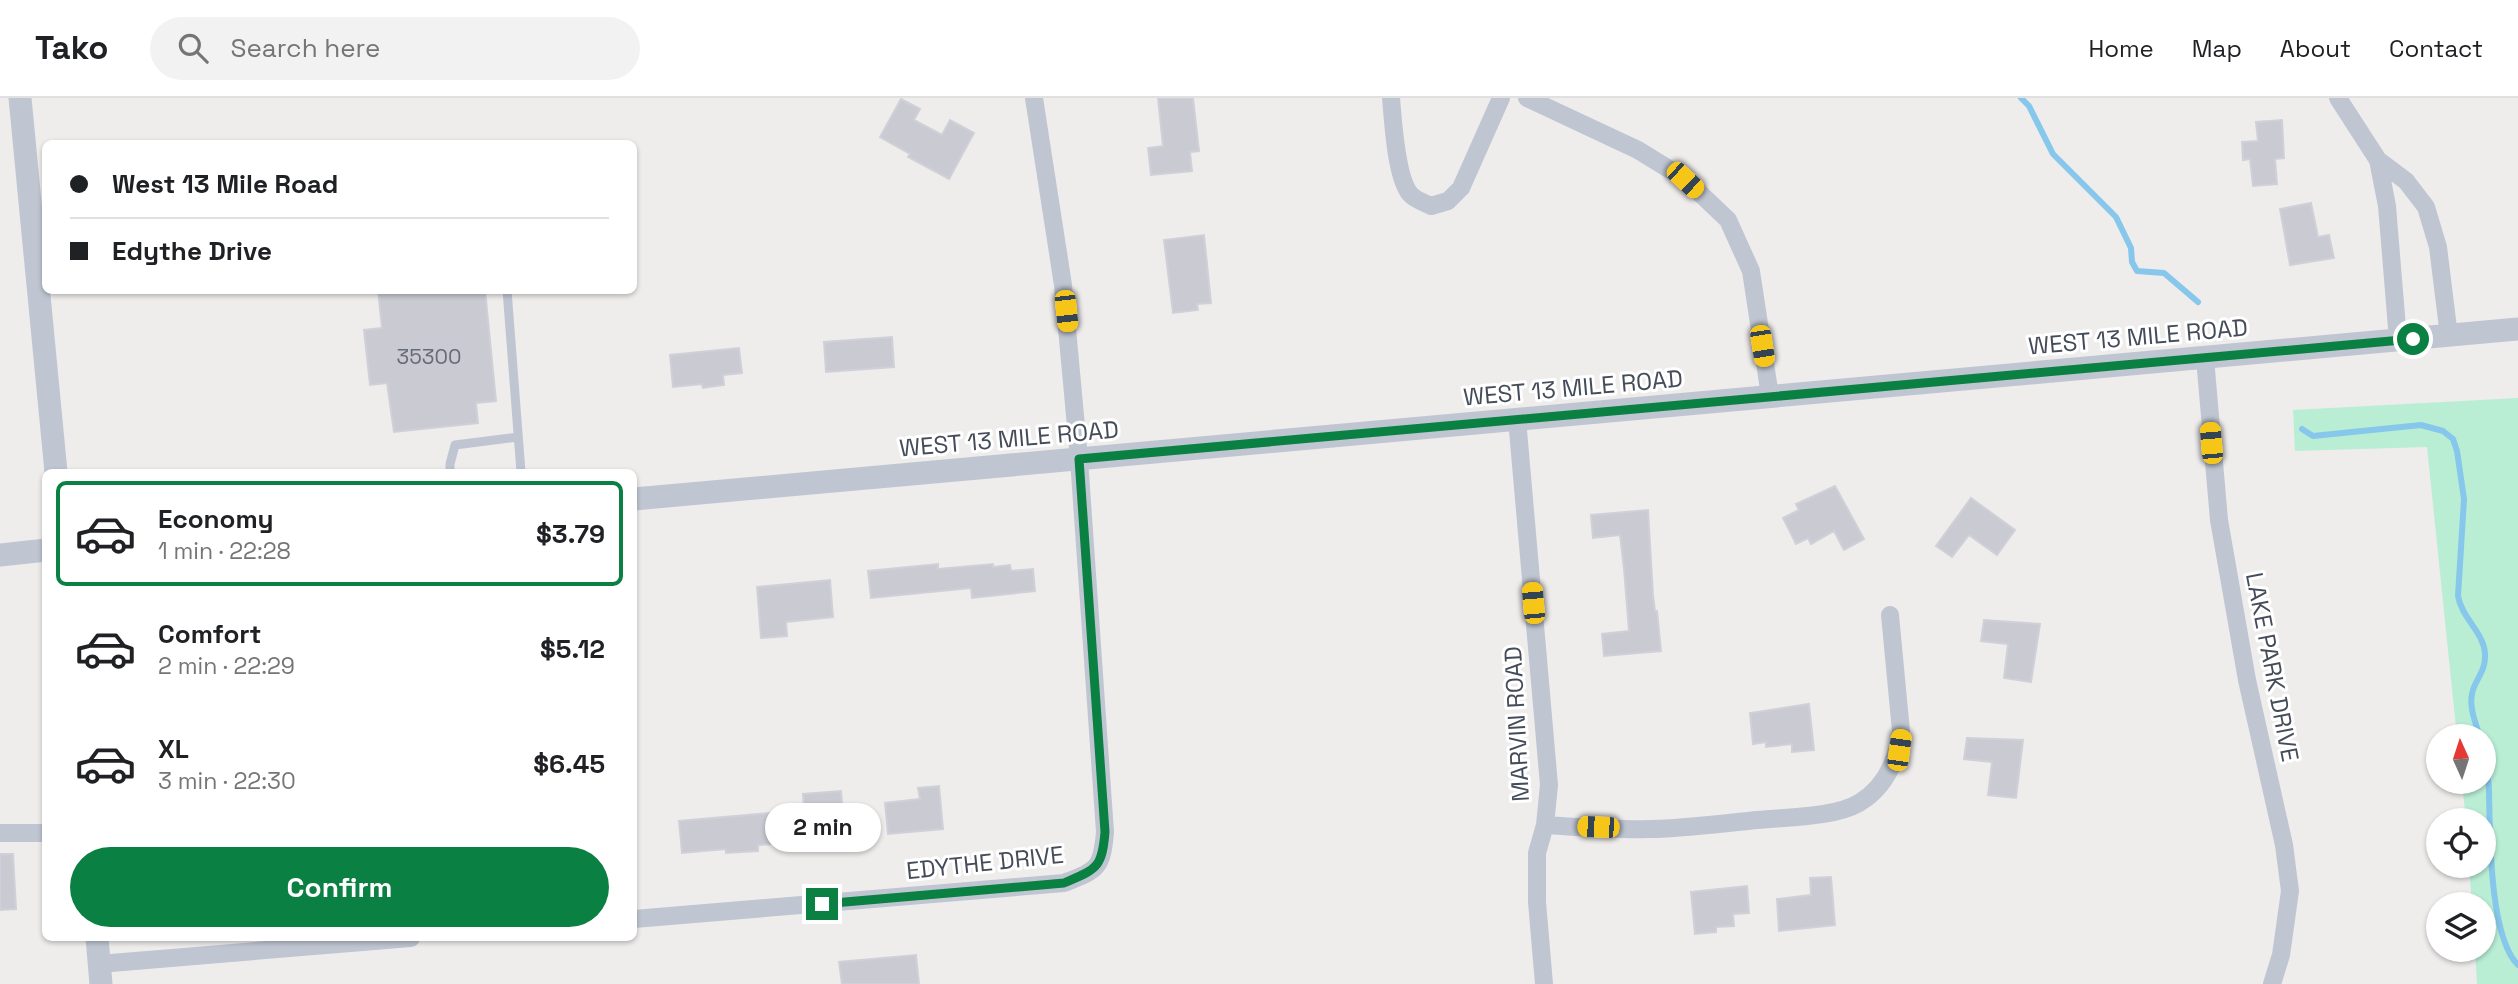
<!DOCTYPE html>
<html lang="en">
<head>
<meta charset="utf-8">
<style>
  :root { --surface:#fff; --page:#f2f2f2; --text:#202124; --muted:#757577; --line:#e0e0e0; --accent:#0b8043 }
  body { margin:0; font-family:"Space Grotesk",sans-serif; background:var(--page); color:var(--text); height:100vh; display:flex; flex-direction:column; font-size:26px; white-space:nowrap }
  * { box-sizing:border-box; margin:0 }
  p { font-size:23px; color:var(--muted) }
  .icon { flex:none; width:38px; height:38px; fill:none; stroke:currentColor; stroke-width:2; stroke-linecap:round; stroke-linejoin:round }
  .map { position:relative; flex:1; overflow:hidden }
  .side { position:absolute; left:42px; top:371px; width:595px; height:472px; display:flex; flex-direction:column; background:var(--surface); border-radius:10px; box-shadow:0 2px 5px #0004 }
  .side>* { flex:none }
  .guide { position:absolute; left:42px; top:42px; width:595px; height:154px; border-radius:10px; box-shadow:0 2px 5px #0004; display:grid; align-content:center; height:154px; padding:0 28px; background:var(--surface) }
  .needle { width:46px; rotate:357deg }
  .fabs { position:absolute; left:2426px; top:626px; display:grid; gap:14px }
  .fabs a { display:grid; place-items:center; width:70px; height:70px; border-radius:50%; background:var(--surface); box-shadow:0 2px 5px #0004; font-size:35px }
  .end { position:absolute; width:32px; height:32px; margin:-16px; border:9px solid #0b8043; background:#fff; box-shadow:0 0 0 4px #fff }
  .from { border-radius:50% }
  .bubble { position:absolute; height:49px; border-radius:24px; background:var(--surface); box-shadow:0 2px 5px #0004; font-size:23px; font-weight:600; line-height:49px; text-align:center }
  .car { position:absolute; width:21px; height:42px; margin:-21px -10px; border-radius:9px; box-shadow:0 0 5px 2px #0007; background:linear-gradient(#f5c518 24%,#345 0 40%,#f5c518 0 76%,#345 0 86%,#f5c518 0) }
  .guide b { display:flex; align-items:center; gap:24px; height:66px; font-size:26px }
  .guide b+b { border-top:2px solid var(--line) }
  .guide i { width:18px; height:18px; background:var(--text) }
  ul { padding:12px 0 0; list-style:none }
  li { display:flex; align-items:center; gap:21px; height:105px; margin:0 14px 10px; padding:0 14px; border:4px solid transparent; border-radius:10px }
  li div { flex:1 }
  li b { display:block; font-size:26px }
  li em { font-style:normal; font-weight:600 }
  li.active { border-color:var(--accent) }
  li>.icon { width:63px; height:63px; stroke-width:1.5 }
  .button { display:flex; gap:14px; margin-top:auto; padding:14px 28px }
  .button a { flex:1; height:80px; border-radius:42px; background:var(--accent); color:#fff; font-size:28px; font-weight:600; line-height:80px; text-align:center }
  header { display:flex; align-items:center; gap:42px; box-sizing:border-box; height:98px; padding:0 35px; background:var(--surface); border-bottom:2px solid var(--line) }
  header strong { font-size:33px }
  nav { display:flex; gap:38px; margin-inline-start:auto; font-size:24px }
  .search { width:490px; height:63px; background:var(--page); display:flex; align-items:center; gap:18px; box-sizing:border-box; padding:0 24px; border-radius:38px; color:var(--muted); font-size:26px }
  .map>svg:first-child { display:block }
  .green { fill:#b9eed5 }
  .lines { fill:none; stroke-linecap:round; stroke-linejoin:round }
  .stream { stroke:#86c7eb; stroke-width:6 }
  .building { fill:#c9cad2; stroke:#d0d1d8; stroke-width:2 }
  .service { stroke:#bfc6d2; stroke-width:9 }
  .minor { stroke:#bfc6d2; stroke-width:18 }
  .tertiary { stroke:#bfc6d2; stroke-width:23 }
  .route { stroke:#0b8043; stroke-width:9 }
  .labels { text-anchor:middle; stroke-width:6; stroke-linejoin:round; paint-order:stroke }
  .number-label { font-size:21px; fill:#666c77 }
  .street-label { font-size:24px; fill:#454c59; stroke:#fff }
</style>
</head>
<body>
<header>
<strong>Tako</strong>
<div class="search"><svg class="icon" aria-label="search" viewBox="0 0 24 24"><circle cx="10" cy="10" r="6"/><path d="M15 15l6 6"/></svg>Search here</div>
<nav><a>Home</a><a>Map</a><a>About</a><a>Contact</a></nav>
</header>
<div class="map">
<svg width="2518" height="886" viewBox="0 0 2518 886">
  <rect width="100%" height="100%" fill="#efecec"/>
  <!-- green -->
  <path class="green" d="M2518 300V886H2477L2475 852H2483V807H2472L2469 768H2483V723H2466L2462 684H2483V639H2457L2427 349 2295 353 2293 312Z"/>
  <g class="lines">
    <!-- stream -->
    <path class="stream" d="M2021 0 2029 8 2053 56 2116 119 2131 150 2132 164 2137 173 2164 175 2198 204
      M2302 331 2313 338 2421 327 2443 333 2453 341 2457 353 2464 401 2458 498C2462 521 2484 534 2485 556 2486 575 2474 582 2472 596 2469 610 2476 626 2480 639
      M2483 650C2485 664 2489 679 2489 693 2490 735 2489 838 2518 867"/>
  </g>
  <!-- building -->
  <path class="building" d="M1158 0H1193L1199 53 1190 54 1192 73 1151 77 1148 50 1163 48Z
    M901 1 920 11 914 22 942 37 950 22 974 35 949 81 908 59 910 56 880 39Z
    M2282 22 2284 60 2275 61 2277 86 2253 88 2250 61 2243 62 2242 44 2258 43 2256 24Z
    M2311 105 2318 139 2329 137 2334 160 2290 167 2280 111Z
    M1204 137 1211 205 1197 206 1198 212 1173 215 1164 142Z
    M378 192H485L496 303 476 305 478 325 394 334 387 285 370 287 364 232 382 230Z
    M892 239 894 269 826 274 824 244Z
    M739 250 742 275 723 277 724 287 703 290 702 286 673 289 670 257Z
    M1835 388 1864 441 1844 452 1834 433 1811 446 1808 440 1796 446 1783 420 1799 412 1796 406Z
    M1971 400 2015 432 1997 457 1969 437 1952 459 1936 448Z
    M1648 412 1653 497 1655 513H1657L1661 553 1604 558 1602 536 1629 533 1624 471 1620 437 1593 440 1591 417Z
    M938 466V471L993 466V469L1010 467 1011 473 1033 471 1035 493 972 500 971 490 871 500 868 473Z
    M830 482 833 519 786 524 787 538 761 540 757 489Z
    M1984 522 2040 526 2031 584 2004 580 2008 546 1981 543Z
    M1809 606 1814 652 1792 654V646L1766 649V644L1753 646 1750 615Z
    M1967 640 2023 642 2016 700 1988 697 1992 664 1964 661Z
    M939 688 943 731 888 736 885 705 920 701 918 690Z
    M841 693 845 742 758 747V753L726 755V751L682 755 679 723 804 712 803 696Z
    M0 756H13L16 811 0 812Z
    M1831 779 1835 827 1779 833 1777 801 1811 797 1810 780Z
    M1747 788 1749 815 1733 816 1734 828 1716 829V834L1695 836 1691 794Z
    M916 857 919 886H842L839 864Z"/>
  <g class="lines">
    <!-- service -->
    <path class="service" d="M507 192 521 374
      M450 374V366L455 347 518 339"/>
    <!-- minor -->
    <path class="minor" d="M1391 0C1393 22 1396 82 1411 97 1416 102 1425 105 1431 108L1448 103 1461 90 1501 0
      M1527 0 1638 52 1685 81 1728 122 1751 173 1770 298
      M2338 0 2378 62 2406 83 2426 109 2438 149 2449 238
      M2378 62 2387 108 2398 242
      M2205 260 2219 422 2247 582 2284 747 2290 793 2281 857 2272 886
      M1517 321 1549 687 1545 727 1537 755V804L1544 886
      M1545 727C1580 729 1617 732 1652 731 1691 730 1731 724 1770 721 1796 719 1837 718 1859 705 1886 689 1897 662 1901 633L1890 517
      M0 735H46
      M634 821 1064 785C1097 772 1102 771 1105 734L1079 361 1063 187 1034 0
      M99 866 411 840"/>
    <!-- tertiary -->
    <path class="tertiary" d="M20 0 56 374
      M634 401 2518 231
      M0 457 46 452
      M97 840 101 886"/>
  </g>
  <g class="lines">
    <!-- route -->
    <path class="route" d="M822 806 1064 785C1096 771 1102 771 1105 734L1079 361 2413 241"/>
  </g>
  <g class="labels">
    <!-- number labels -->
    <g class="number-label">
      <text x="429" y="266">35300</text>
    </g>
    <!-- street labels -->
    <g class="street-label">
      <text transform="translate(2138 239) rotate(-5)" y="8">WEST 13 MILE ROAD</text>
      <text transform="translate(1573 290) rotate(-5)" y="8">WEST 13 MILE ROAD</text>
      <text transform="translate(1009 341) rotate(-5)" y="8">WEST 13 MILE ROAD</text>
      <text transform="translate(2272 569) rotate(79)" y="8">LAKE PARK DRIVE</text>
      <text transform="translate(1517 626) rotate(-93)" y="8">MARVIN ROAD</text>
      <text transform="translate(985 765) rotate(-6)" y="8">EDYTHE DRIVE</text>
    </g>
  </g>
</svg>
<div class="fabs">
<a><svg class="needle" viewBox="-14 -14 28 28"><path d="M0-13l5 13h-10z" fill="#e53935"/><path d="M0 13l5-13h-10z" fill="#757577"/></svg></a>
<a><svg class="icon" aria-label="locate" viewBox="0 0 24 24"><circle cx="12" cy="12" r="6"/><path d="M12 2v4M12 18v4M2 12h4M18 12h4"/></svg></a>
<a><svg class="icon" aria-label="layers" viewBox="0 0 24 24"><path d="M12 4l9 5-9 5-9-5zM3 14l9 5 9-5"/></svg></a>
</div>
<i class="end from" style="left:2413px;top:241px"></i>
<i class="end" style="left:822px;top:806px"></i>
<div class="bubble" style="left:765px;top:705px;width:116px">2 min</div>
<i class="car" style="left:1685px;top:82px;rotate:133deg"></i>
<i class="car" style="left:1066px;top:213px;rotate:174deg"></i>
<i class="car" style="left:1762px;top:248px;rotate:171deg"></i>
<i class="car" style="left:2211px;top:345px;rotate:355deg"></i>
<i class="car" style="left:1533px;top:505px;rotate:355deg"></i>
<i class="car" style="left:1899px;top:652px;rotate:8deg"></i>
<i class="car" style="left:1598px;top:729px;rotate:272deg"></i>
<div class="guide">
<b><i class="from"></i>West 13 Mile Road</b>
<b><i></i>Edythe Drive</b>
</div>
<section class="side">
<ul>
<li class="active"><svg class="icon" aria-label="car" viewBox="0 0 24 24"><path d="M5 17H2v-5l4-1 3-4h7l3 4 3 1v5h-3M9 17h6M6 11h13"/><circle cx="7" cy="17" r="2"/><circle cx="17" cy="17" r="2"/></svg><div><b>Economy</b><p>1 min · 22:28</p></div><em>$3.79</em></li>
<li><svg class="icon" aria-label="car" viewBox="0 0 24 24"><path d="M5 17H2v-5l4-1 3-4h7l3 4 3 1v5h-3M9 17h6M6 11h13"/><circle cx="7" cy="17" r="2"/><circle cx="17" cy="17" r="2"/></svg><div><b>Comfort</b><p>2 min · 22:29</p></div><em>$5.12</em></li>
<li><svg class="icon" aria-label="car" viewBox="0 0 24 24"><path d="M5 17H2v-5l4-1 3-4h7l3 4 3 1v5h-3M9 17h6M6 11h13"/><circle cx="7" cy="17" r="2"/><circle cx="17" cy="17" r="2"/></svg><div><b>XL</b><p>3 min · 22:30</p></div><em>$6.45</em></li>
</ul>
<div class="button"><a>Confirm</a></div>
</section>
</div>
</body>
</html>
